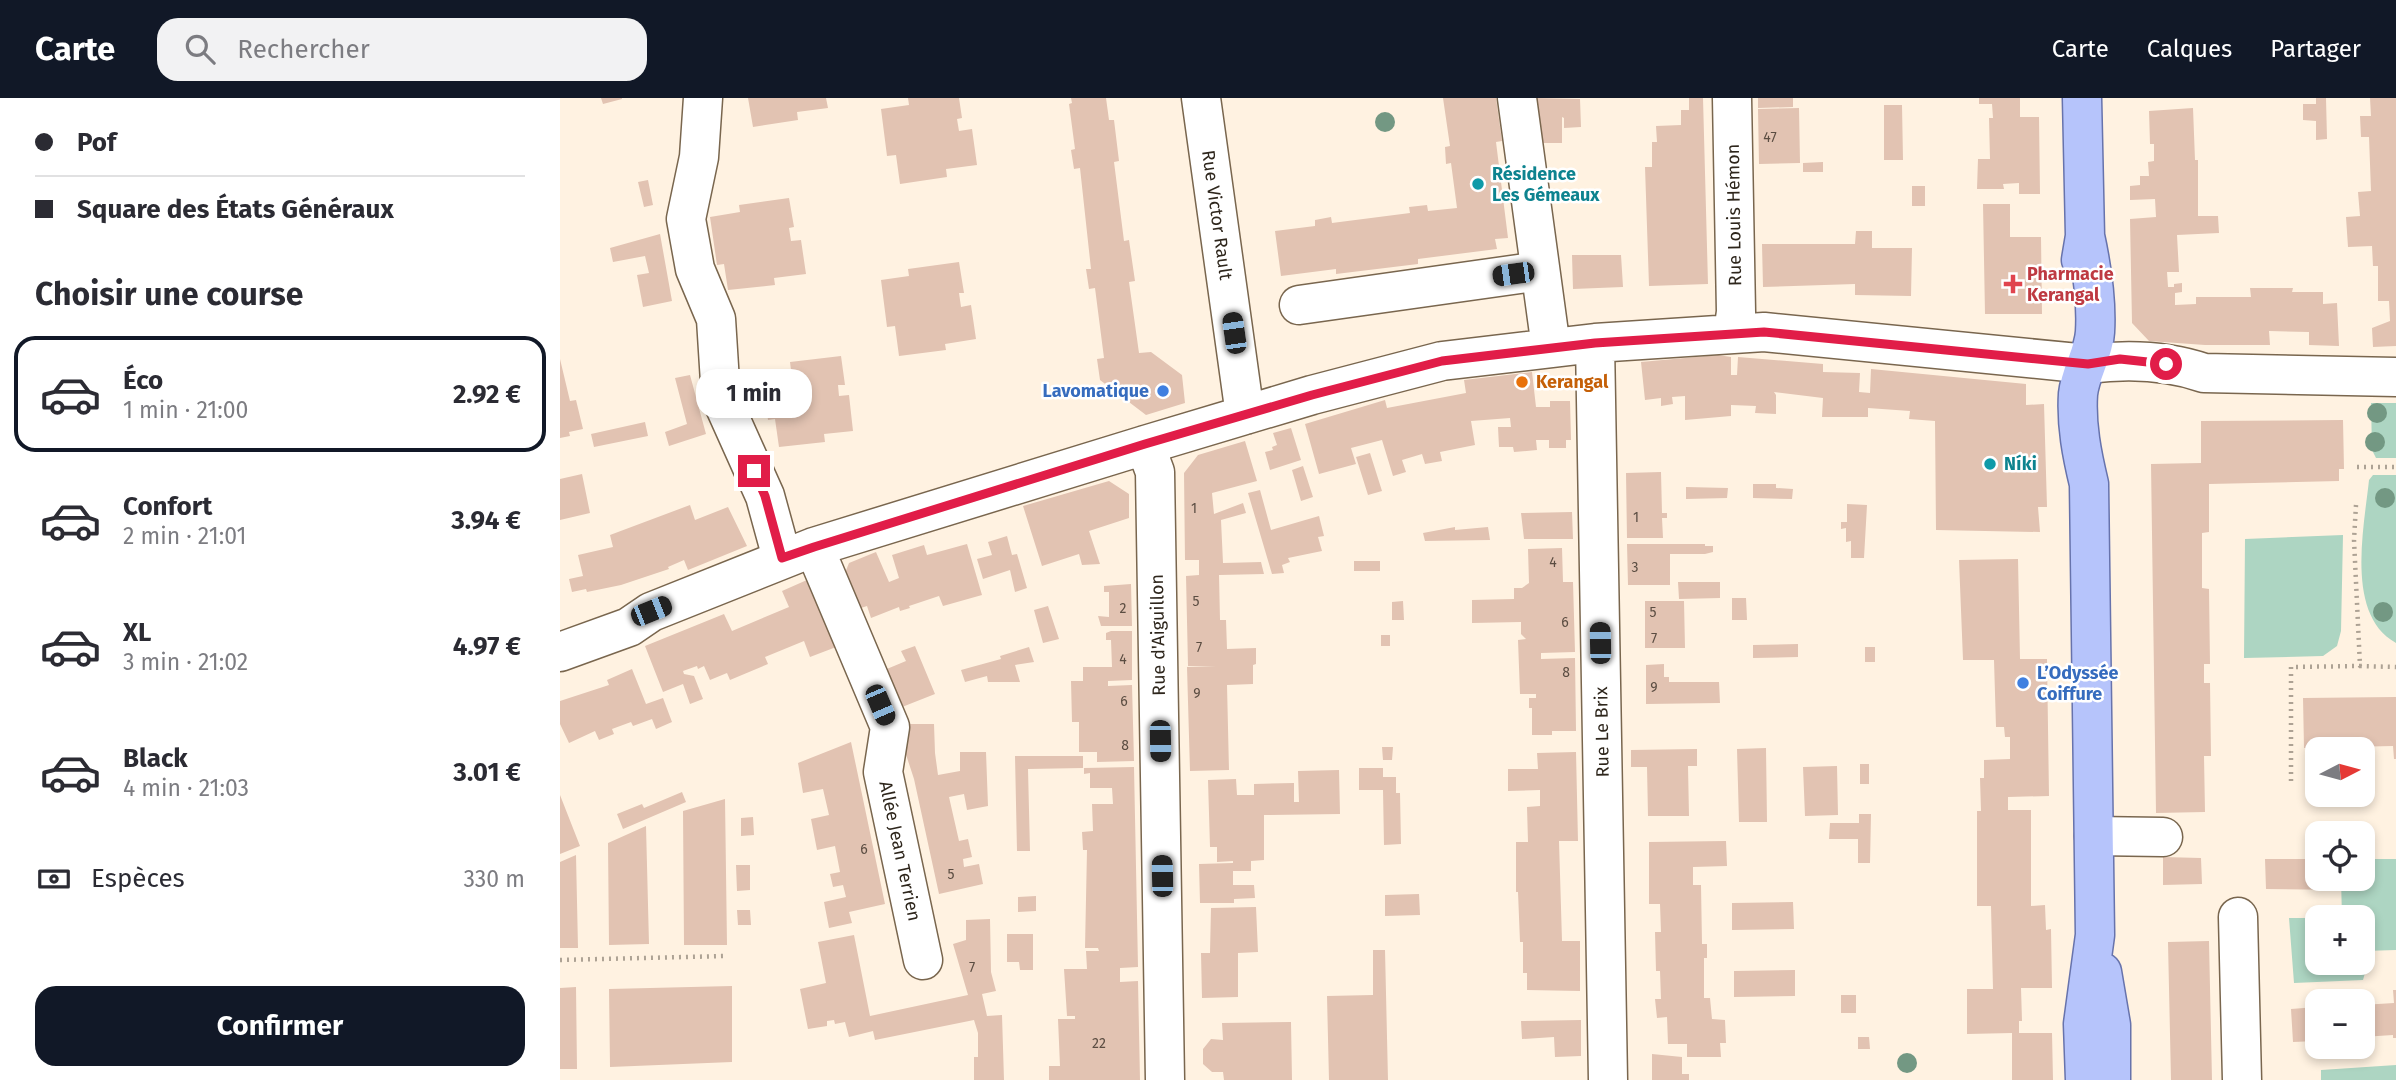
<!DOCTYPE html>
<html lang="fr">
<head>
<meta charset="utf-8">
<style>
  :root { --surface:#fff; --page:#f2f2f3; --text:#2b2b33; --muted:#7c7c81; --line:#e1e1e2; --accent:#111827 }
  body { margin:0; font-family:"Fira Sans",sans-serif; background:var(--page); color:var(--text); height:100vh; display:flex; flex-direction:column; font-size:26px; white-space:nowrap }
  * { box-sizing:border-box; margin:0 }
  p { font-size:23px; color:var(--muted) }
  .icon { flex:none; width:38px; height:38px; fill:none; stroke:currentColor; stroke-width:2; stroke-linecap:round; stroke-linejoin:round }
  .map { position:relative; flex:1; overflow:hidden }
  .sheet { display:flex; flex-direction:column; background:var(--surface); width:560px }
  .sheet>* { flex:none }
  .top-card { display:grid; align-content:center; height:154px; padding:0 35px; background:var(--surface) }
  .needle { width:46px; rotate:84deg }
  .buttons { position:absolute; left:1745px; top:639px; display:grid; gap:14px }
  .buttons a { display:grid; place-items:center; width:70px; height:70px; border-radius:14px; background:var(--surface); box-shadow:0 4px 10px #0003; font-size:35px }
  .end { position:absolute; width:32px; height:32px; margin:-16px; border:9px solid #e11d48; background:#fff; box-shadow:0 0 0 4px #fff }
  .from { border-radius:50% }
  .bubble { position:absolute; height:49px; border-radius:21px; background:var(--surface); box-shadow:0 4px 10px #0003; font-size:23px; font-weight:700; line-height:49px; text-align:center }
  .car { position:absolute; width:21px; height:42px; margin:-21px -10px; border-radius:9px; box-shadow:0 0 5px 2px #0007; background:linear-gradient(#222 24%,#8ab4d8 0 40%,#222 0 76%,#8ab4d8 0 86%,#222 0) }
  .top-card b { display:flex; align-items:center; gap:24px; height:66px; font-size:26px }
  .top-card b+b { border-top:2px solid var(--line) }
  .top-card i { width:18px; height:18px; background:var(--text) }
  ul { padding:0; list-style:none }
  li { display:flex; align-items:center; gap:21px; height:116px; margin:0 14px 10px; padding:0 21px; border:4px solid transparent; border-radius:21px }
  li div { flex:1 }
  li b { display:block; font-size:26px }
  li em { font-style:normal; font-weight:700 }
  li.current { border-color:var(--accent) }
  li>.icon { width:63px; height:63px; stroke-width:1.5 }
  h2 { padding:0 35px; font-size:32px; line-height:84px }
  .pay { display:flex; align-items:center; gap:18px; height:77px; padding:0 35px; font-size:26px }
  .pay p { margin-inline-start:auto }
  .button { display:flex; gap:14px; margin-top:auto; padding:14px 35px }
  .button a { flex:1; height:80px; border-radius:21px; background:var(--accent); color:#fff; font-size:28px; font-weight:700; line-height:80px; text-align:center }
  header { display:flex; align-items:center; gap:42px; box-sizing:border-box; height:98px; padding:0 35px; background:var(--accent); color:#fff }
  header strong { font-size:33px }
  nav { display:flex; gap:38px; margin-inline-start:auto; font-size:24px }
  .search { width:490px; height:63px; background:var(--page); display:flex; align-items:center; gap:18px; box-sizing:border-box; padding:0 24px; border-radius:21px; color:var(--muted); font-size:26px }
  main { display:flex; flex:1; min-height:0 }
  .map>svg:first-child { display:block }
  .green { fill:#add5c2 }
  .building { fill:#e2c3b2 }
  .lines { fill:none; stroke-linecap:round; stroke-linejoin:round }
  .minor-casing { stroke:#79664e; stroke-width:41 }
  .major-casing { stroke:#6773ac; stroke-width:41 }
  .path { stroke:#ada294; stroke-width:4.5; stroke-dasharray:2 5; stroke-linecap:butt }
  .minor { stroke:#fff; stroke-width:38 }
  .major { stroke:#b6c4fb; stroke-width:38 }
  .tree { fill:#739883 }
  .route { stroke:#e11d48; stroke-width:9 }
  .culture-dot { fill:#0f9aa8; stroke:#fff; stroke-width:2.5 }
  .health-dot { fill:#e0444e; stroke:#fff; stroke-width:2.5 }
  .food-dot { fill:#e8710a; stroke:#fff; stroke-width:2.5 }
  .shop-dot { fill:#3f7fe0; stroke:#fff; stroke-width:2.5 }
  .labels { text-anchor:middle; stroke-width:5; stroke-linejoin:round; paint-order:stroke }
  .number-label { font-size:14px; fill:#5b4d42 }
  .culture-label { font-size:18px; font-weight:bold; fill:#0d838f; stroke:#fff; text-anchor:start }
  .street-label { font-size:18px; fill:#2e261c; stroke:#fff }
  .health-label { font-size:18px; font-weight:bold; fill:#be3a42; stroke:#fff; text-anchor:start }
  .food-label { font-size:18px; font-weight:bold; fill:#c56008; stroke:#fff; text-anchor:start }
  .shop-label { font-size:18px; font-weight:bold; fill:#366cbe; stroke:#fff; text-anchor:end }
</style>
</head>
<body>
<header>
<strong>Carte</strong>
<div class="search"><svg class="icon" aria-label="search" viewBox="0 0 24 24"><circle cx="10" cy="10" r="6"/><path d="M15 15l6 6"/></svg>Rechercher</div>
<nav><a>Carte</a><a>Calques</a><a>Partager</a></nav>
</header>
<main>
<section class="sheet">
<div class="top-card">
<b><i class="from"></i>Pof</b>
<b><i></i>Square des États Généraux</b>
</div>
<h2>Choisir une course</h2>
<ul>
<li class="current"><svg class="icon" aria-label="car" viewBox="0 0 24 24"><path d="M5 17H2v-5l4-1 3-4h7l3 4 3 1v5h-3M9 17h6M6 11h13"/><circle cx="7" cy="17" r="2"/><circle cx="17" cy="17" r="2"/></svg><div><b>Éco</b><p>1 min · 21:00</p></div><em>2.92 €</em></li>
<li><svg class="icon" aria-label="car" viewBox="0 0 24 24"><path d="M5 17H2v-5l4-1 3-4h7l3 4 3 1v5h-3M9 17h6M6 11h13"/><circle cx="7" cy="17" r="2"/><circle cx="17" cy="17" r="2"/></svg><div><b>Confort</b><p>2 min · 21:01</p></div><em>3.94 €</em></li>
<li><svg class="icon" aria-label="car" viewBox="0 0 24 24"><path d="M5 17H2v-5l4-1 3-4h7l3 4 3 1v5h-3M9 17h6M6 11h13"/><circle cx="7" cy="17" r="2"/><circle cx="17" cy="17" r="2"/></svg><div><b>XL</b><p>3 min · 21:02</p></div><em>4.97 €</em></li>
<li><svg class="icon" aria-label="car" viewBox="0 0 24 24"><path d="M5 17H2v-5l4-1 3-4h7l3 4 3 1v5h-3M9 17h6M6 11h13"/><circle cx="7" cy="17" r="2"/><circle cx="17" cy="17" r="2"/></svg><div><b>Black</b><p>4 min · 21:03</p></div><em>3.01 €</em></li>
</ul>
<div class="pay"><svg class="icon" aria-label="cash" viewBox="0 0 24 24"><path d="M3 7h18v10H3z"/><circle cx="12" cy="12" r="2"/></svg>Espèces<p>330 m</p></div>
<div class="button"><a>Confirmer</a></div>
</section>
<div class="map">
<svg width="1836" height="982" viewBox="0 0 1836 982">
  <rect width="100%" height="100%" fill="#fff2e1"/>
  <!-- green -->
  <path class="green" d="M1811 305H1836V360H1816L1812 352Z
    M1813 377H1836V545C1785 517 1804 430 1809 382Z
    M1783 437 1781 533 1777 548 1763 558 1684 560 1685 441Z
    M1803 761H1836V852L1804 853 1805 875 1803 882 1734 885 1729 820H1757V864H1802V819H1782L1781 781 1802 780Z
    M1836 967V982H1761V972Z"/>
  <!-- building -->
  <path class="building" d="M41 0H62V1L43 6Z
    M188 0H266L268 10 237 14 238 22 193 29Z
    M348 0H399L402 20 397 21 399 33 412 31 417 67 386 71 387 79 340 86 336 57 327 58 321 11 349 7Z
    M511 0H546L549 22H554L559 63 554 64 564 143 569 142 575 183 569 184 579 255 591 254 622 277 625 305 586 317 540 282 537 261 544 260 535 190 529 191 526 171H531L520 70 514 71 511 52 515 51 509 6 512 5Z
    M883 0H936L942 43 936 44 948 140 935 141 937 151 858 161V166L776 176V171L721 178 715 133 755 128V122L771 119 772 125 850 115 849 109 867 107 868 113 897 110 891 65 886 66 885 49 890 48Z
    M975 0 1020 1 1021 29 1004 30V20L1002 19V45H976Z
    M1129 0H1143L1148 186 1089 188 1085 69H1092V44H1097L1096 28 1121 27V12H1129Z
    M1198 0H1233V9L1198 10Z
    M1419 0H1460V19H1479L1480 96H1459V85L1443 86 1444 91H1417L1418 61H1430L1429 20H1433L1432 6H1419Z
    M1756 0H1766L1767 41 1756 42V23L1743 22V6H1756Z
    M1810 0H1836V248L1813 249 1812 230 1830 223 1829 203H1818V168H1813L1812 148 1788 149 1786 119 1800 118 1798 94 1811 93 1809 39H1801L1800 18H1811Z
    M1324 7H1342L1343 62H1324Z
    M1239 10 1240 65 1199 66 1198 11Z
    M1633 10 1635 62H1638V118H1658L1659 135 1617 137 1619 174H1607L1608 189H1614V186L1622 185V194L1615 195V207L1636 206V199H1691L1690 190H1733L1732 194H1763V206L1777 205 1779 248 1749 247V234L1709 233 1710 247H1645L1589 243 1572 225 1570 121 1596 119 1595 101 1570 102V88L1580 87V78H1589L1588 64 1594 63V46H1590L1589 13Z
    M1263 64V74H1243V65Z
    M88 82 93 107 84 109 78 84Z
    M1352 88H1365V108H1352Z
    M229 100 234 129 229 130 231 143 241 142 246 176 214 180 215 187 168 192 164 166 157 167 150 119 180 114 179 107Z
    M1423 106H1450V139H1481L1482 216H1425Z
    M1296 133H1312V150H1352L1351 198 1295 197V186L1203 189 1202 146H1295Z
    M100 136 112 203 83 209 77 177 89 175 85 158 53 164 50 150Z
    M1012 157H1061L1063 189 1013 191Z
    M399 164 404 195H399L401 209 411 207 416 241 385 246 386 252 339 258 335 228 327 229 321 182 349 178 348 171Z
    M1158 257 1171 259V277H1177L1178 259 1263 266V274L1300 275 1299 294 1310 295 1311 271 1466 286V307L1484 306 1487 409H1478L1480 434 1376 432 1375 323 1349 321 1350 313 1308 310V319H1262L1263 300 1214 294 1216 297V316L1195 315 1196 308 1171 307V318L1125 322V298L1112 299 1113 306 1101 308V300L1085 302 1081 264Z
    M281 258 285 287H278L279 298 289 297 293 333 264 336 265 344 219 349 215 321 208 322 202 275 231 272 230 264Z
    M0 261 10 303 16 302 23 331 9 334 10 338 0 340Z
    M972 274 976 309H990V303H1010L1011 342H1006V350H989V342H976L977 352 954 354 953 349H939L938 329H951L950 320 911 323 915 347 880 354 882 363 865 366 862 356 842 362 846 374 833 378 822 342 791 350 796 366 759 376 745 326 825 302 827 310 906 295 904 282Z
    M130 277 146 336 109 348 105 334 127 326 115 280Z
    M1783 322 1784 371H1779V383L1649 386V434L1642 435V490L1649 491 1650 566H1644V585H1650L1651 658H1644L1645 714 1596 715 1591 366 1641 365V323Z
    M85 324 88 338 34 349 31 336Z
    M731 330 741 362 710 372 705 354 713 352 712 349 717 347 713 335Z
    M685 343 697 383 652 395 654 416 683 405 686 415 661 422 663 465 701 464 704 476 659 477 660 522H666L667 551 696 550V566L693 567V586L667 587 669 672 630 673 627 569 656 568H628L626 478 639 477V462H625L624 375 638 357Z
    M810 355 822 393 808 397 796 359Z
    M743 368 753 399 741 403 732 372Z
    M1101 374 1102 415H1107V420H1102L1103 440H1067L1066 375Z
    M22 376 30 415 0 422V381Z
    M549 383 569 396V420L529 433 540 466 522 467 519 456 482 468 463 408Z
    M1193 386H1216V390L1233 391 1232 401 1193 400Z
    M1126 389 1168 390 1167 400 1126 401Z
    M700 392 711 432 759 418 764 438 758 439 762 453 728 460 730 464 722 467 724 475 712 476 688 395Z
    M1287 406 1307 407 1304 460H1291V443L1286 444V430L1281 431V424H1287Z
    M130 407 135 422 168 409 187 448 128 472 124 462 108 469 109 471 61 487 27 494 26 491 12 494 9 481 23 478 18 457 53 449 50 437Z
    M1012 414 1013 441H964L961 415Z
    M895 429V432L928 429 930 442 865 443 863 435Z
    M447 438 452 457 457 456 467 490 455 494 450 472 423 481 417 461 432 457 428 444Z
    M407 446 422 497 383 508 379 498 349 508 350 510 340 513 339 509 311 520 307 508 295 512 283 480 289 465 316 454 329 484 339 480 332 457 364 447 367 457Z
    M1067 446H1145V448H1153V454L1145 456H1110V487H1068Z
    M1002 450 1003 484H1013L1015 554 981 555V561L1015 560 1016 633H992V637H972V610H969V600H976V596H960L958 542 966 541 961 536V524L912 525V502L954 501V490H962L969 485 968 451Z
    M1458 461 1460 561H1487L1489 698 1448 699V712H1471V808L1485 807 1486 832 1491 831 1492 890H1461L1462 923H1459V935H1492L1493 982H1452V935L1407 936V891H1433L1431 808H1417V713H1421L1420 680H1424V662L1450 661V639H1445L1444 629H1436L1434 562H1403L1399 462Z
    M794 463H820V473H794Z
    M256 478 284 546 250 559 244 543 205 559 208 566 170 582 167 575 150 582 144 568 138 571 137 568 123 573 124 576 134 578 143 601 130 606 123 586 103 594 85 548 164 516 172 533 229 509 222 493Z
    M1118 484H1160V500L1119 501Z
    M571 486 572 528H541L538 518 549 519V494H544V488Z
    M1172 500H1186L1187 522H1172Z
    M843 503 844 522H832V504Z
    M1085 503H1124L1125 550H1085Z
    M488 508 499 541 483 545 474 512Z
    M551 533H572V582L548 583V588L572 587 574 663 537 664V654H519V624H512L511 583H523V569H552L551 542H546V535Z
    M821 537H830V548H821Z
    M1238 546V559L1193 560V547Z
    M355 548 375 596 337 611 322 573 346 563 341 553Z
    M469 549 474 564 455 567 460 584H428L427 578 405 584 401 572 441 561 440 558Z
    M1305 549H1315V564H1305Z
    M1104 566V579H1109V584H1159L1160 605 1086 606V567Z
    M72 571 86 606 103 600 112 624 96 631 92 621 73 628 71 624 52 631 54 636 39 642 35 633 9 645 0 626V603L49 587 47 582Z
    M1836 599V661H1834L1833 648 1744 650 1743 600Z
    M336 626H374L375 655 378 677 400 673V654H426L428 708 407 712 404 696 389 699 399 743 408 741 412 759 403 761 404 769 419 766 423 786 379 796 354 681Z
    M291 644 325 806 289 814 292 825 269 830 264 804 286 799 283 787 273 789 270 776 280 774 275 748 257 752 251 721 269 717 263 691 243 695 238 665Z
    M822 649H833L832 662H823Z
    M1206 650 1207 724H1179L1177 651Z
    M1137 651V668H1128L1129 718H1088L1087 669H1071V652Z
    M1016 654 1018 743H999L1002 843H1020V893L967 892V875H963V844H960L958 794H956V744H968L967 709 980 708V692L948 693V671H978L977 655Z
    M455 658H523V670L468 671 470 753H457Z
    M1300 666H1309V686H1300Z
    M1277 668 1278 717 1245 718 1243 669Z
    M574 669 578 869 560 870V884L578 883 580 982H489V968H500L498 921H515V918H507L504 871H527L526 853H539L538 850H525L527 752H523L522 734 533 733 532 706H553L552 690H530V675L524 676V670Z
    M799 670H823V679H836V695H840L841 746 824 747 823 692H799Z
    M779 672 780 716 704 717V762L691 763V773H673V787H694L695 800 674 801V805H640L639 766 673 765V763L657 764V749H650L648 682 676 681 677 697H694V686L734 685V704H739L738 673Z
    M122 694 126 704 63 731 57 716 82 706 84 710Z
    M0 697 20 748 0 756Z
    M165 701 167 847H124L123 713Z
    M1299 716H1311L1310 765H1298V741H1269L1270 725H1299Z
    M193 719 194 737 181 738V720Z
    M86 728 89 846 49 847 48 745Z
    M1166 743 1167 768 1133 769V787H1141L1142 846H1147V860H1144V900H1150L1152 921 1165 922 1166 945H1160L1161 959H1127V946H1108L1107 919 1097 920 1095 901H1101L1100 873H1096L1095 834H1101L1100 806H1089V744Z
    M16 757 18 850H0V764Z
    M1603 759 1641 760 1642 786 1603 787Z
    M1705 761H1757V780H1781L1782 792 1706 791Z
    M176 767H190V792L177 793Z
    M859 796 860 817 825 818V797Z
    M476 798V813L458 814V799Z
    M1233 804 1234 831 1172 832V805Z
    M696 809 698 854 678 855V899L642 900 641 855H650L651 810Z
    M177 812H190L191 827H178Z
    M430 821 431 874 436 893 422 896 427 918 442 917 444 982H414V959H418V935L414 922 315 942 313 933 289 939 285 924 275 926 274 922 267 923V928L248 931 240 891 266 885 258 844 294 837 310 918 408 897 393 846 406 842V822Z
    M447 836H473V872H460L459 864H447Z
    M1649 843 1652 982H1611L1608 844Z
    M813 852H825L828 982H769L767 898 813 897Z
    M1235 872V898L1174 899V873Z
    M172 888V964L50 969 49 891Z
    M16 889 17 971H0V890Z
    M1833 892H1836V940H1833V937L1802 939V907L1834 905Z
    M1281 897H1296V915H1281Z
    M1757 909V943L1733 944 1731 911Z
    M1021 922V958L995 959 994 939 962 941 961 923Z
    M731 924 732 982H664L663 974H652L643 966V951L651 941 663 942 662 925Z
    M1298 939H1309L1310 951H1298Z
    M1092 956 1122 959V976H1129V982H1092Z"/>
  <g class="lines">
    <!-- minor casing -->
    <g class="minor-casing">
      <path id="minor" d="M143 0 139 59 126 121 135 171 156 221 161 300 205 398 222 460
        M641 0 685 317
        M957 0 991 250
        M1172 0 1176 214 1173 235
        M739 207 980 173
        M1035 245 1048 982
        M585 347 595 374 605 982
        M254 449 330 629 323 674 363 862
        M0 554 69 529 91 514 254 449 585 347 752 297 882 263 1035 245 1204 234 1528 266C1567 261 1606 262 1644 275L1836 279
        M1534 738 1603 739
        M1678 819 1682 982"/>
    </g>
    <!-- major casing -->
    <g class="major-casing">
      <path id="major" d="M1525 138C1532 170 1537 201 1535 234 1534 255 1520 275 1518 296 1516 327 1522 357 1529 386L1535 837 1523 926 1525 982
        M1521 162 1525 138 1522 0
        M1542 874 1551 927V982"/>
    </g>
    <!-- path -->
    <path class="path" d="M1797 369H1836
      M1796 407 1794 442 1800 568 1836 569
      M1731 683V569L1800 568
      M0 862 166 858"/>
    <!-- minor -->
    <use href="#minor" class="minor"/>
    <!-- major -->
    <use href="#major" class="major"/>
  </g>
  <!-- trees -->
  <g class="tree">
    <circle cx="825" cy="24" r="10"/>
    <circle cx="1817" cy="315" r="10"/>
    <circle cx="1815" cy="344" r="10"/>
    <circle cx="1825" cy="400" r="10"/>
    <circle cx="1823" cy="514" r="10"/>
    <circle cx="1347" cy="965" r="10"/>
  </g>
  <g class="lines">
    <!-- route -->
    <path class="route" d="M194 373 205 398 222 460 254 449 585 346 752 297 882 263 1035 245 1204 234 1528 266 1560 261 1606 266"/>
  </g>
  <!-- markers -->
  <g class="culture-dot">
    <circle cx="918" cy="86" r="7"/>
    <circle cx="1430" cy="366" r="7"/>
  </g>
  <path class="health-dot" d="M1449.5 175.5h7v7h7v7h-7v7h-7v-7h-7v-7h7z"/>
  <circle class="food-dot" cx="962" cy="284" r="7"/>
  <g class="shop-dot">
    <circle cx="603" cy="293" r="7"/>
    <circle cx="1463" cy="585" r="7"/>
  </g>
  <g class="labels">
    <!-- number labels -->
    <g class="number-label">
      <text x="1210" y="44">47</text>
      <text x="634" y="415">1</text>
      <text x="1076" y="424">1</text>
      <text x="993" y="469">4</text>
      <text x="1075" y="474">3</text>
      <text x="636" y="508">5</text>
      <text x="563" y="515">2</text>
      <text x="1093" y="519">5</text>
      <text x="1005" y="529">6</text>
      <text x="1094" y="545">7</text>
      <text x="639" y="554">7</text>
      <text x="563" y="566">4</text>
      <text x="1006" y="579">8</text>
      <text x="1094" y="594">9</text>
      <text x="637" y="600">9</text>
      <text x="564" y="608">6</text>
      <text x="565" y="652">8</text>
      <text x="304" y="756">6</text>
      <text x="391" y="781">5</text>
      <text x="412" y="874">7</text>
      <text x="539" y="950">22</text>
    </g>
    <!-- culture labels -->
    <g class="culture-label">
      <text x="932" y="82">Résidence<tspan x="932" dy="21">Les Gémeaux</tspan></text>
      <text x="1444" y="372">Níki</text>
    </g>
    <!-- street labels -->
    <g class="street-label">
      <text transform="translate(657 117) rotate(82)" y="6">Rue Victor Rault</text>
      <text transform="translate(1174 117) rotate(-91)" y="6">Rue Louis Hémon</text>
      <text transform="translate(598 537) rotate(-91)" y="6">Rue d'Aiguillon</text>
      <text transform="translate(1042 634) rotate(-91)" y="6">Rue Le Brix</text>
      <text transform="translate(340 753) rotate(78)" y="6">Allée Jean Terrien</text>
    </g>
    <!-- health labels -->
    <g class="health-label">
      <text x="1467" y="182">Pharmacie<tspan x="1467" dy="21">Kerangal</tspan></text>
    </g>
    <!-- food labels -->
    <g class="food-label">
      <text x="976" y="290">Kerangal</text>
    </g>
    <!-- shop labels -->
    <g class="shop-label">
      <text x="589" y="299">Lavomatique</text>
      <text x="1477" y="581" text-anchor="start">L’Odyssée<tspan x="1477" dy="21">Coiffure</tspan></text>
    </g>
  </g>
</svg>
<div class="buttons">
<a><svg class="needle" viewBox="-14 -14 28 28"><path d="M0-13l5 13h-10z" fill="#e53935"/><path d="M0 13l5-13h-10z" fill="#7c7c81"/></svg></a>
<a><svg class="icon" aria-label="locate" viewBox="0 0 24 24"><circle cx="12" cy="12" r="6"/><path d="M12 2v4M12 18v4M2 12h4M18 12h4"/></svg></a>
<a>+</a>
<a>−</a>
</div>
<i class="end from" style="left:1606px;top:266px"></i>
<i class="end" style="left:194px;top:373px"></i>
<div class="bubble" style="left:136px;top:271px;width:116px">1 min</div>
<i class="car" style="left:953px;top:176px;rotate:262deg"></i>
<i class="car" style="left:674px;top:235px;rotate:352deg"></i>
<i class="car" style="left:91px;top:513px;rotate:68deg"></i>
<i class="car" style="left:1040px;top:545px;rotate:359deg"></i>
<i class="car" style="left:320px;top:607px;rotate:157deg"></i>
<i class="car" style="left:600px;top:643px;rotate:179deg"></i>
<i class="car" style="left:602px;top:778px;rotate:359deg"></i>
</div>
</main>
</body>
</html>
